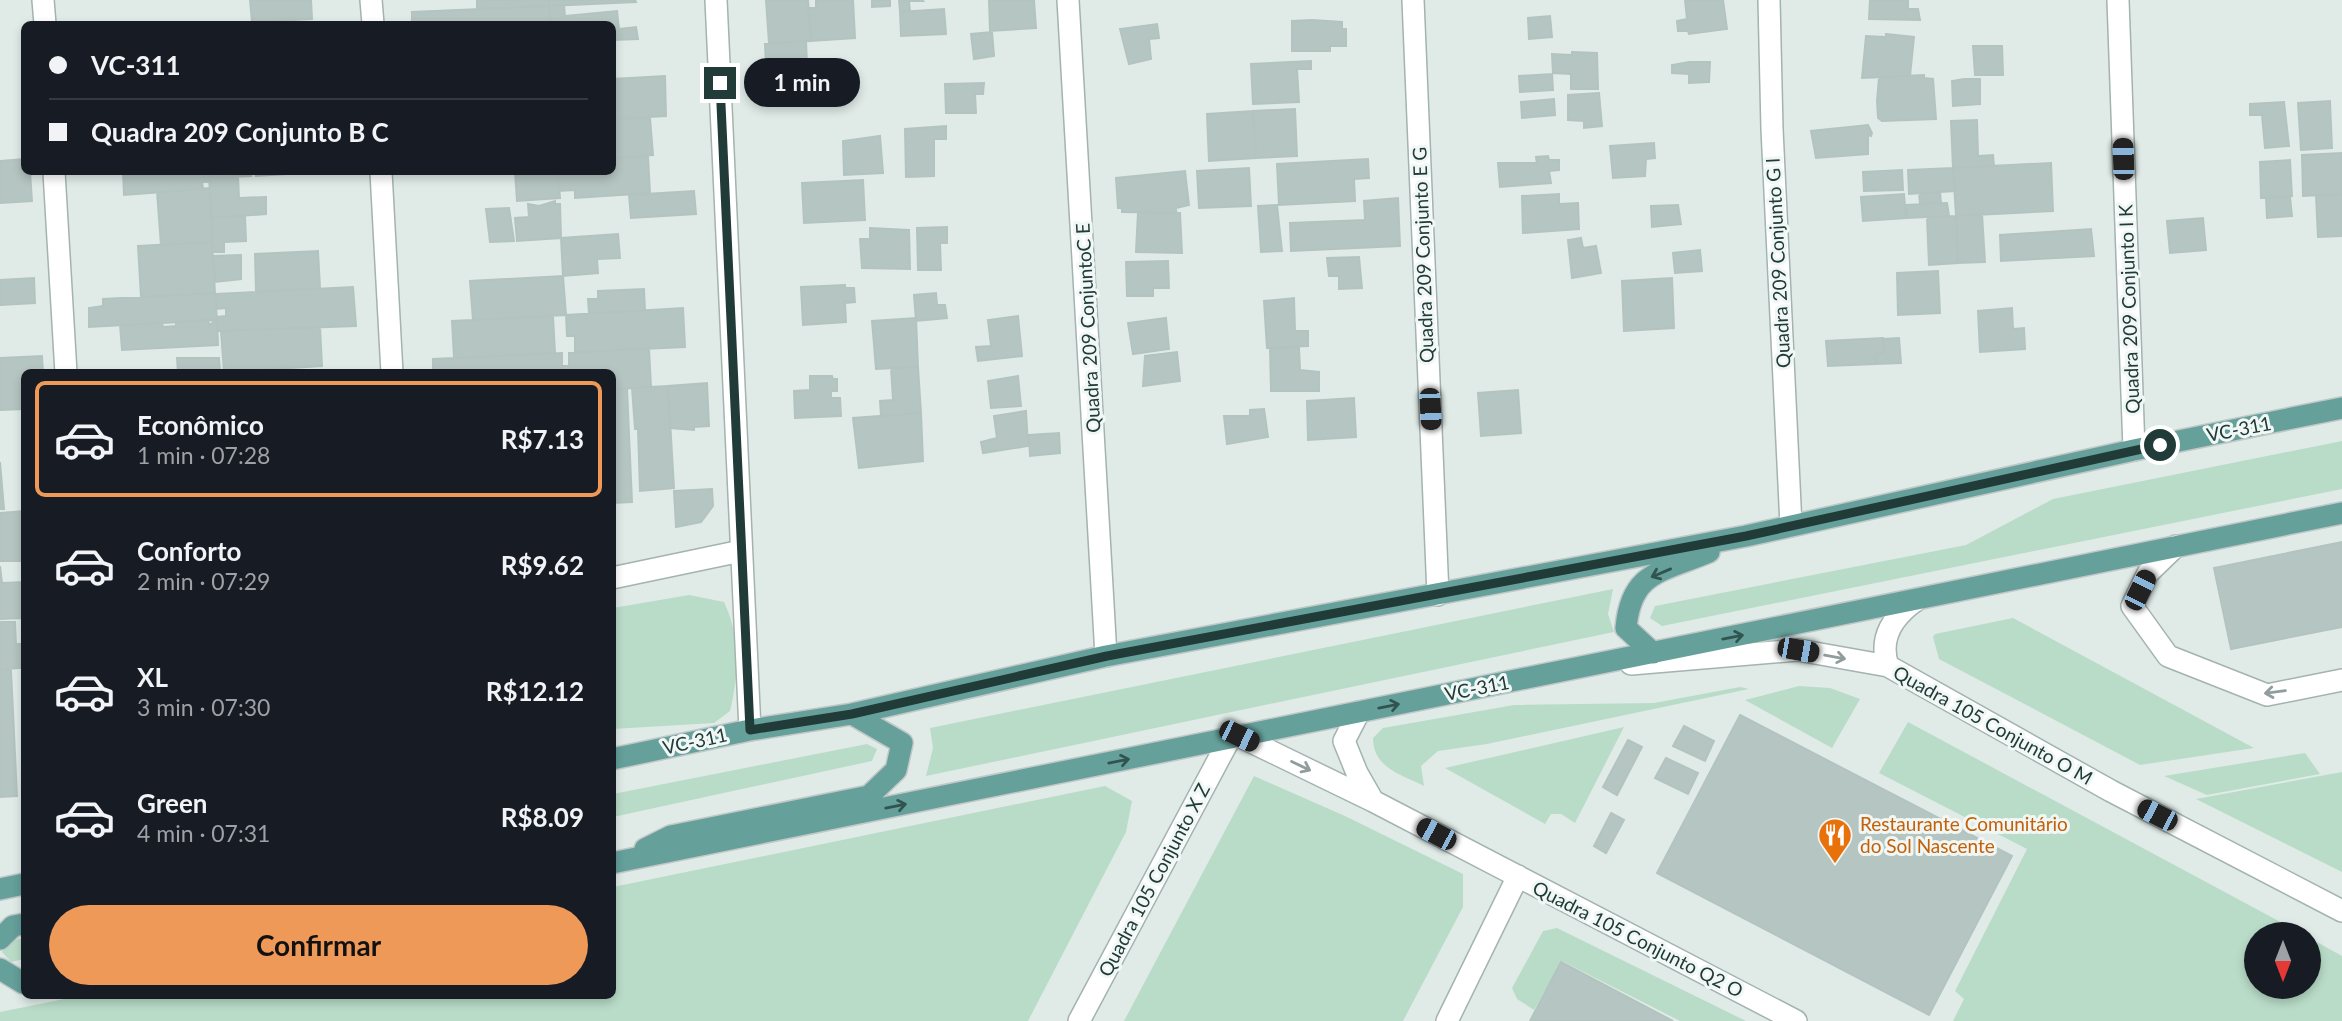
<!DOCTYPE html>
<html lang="pt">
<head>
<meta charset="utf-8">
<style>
  :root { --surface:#171b24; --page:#242831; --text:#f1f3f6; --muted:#9ea1a6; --line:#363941; --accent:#ef9959 }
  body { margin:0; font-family:Lato,sans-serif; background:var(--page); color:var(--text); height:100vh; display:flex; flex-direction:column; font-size:26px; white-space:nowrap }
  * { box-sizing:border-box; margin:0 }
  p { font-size:23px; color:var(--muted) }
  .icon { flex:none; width:38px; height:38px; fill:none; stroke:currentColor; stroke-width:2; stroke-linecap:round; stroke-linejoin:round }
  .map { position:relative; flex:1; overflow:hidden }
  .sheet { position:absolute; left:21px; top:369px; width:595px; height:630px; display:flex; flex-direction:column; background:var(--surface); border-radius:10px; box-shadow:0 4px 10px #0003 }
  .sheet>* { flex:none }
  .guide { position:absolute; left:21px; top:21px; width:595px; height:154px; border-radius:10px; box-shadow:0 4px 10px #0003; display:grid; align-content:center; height:154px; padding:0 28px; background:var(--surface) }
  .needle { width:46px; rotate:180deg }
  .fabs { position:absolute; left:2244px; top:922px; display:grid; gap:14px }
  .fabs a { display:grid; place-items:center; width:77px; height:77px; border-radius:50%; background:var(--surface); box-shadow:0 4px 10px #0003; font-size:35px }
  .end { position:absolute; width:32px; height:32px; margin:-16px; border:9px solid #213b38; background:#fff; box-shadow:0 0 0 4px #fff }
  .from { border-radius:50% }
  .bubble { position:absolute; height:49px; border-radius:24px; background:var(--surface); box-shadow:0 4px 10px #0003; font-size:23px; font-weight:700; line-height:49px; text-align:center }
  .car { position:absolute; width:21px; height:42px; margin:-21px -10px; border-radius:9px; box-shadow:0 0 5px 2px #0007; background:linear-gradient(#222 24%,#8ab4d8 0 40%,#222 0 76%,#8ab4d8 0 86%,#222 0) }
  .guide b { display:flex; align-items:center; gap:24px; height:66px; font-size:26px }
  .guide b+b { border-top:2px solid var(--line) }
  .guide i { width:18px; height:18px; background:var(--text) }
  ul { padding:12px 0 0; list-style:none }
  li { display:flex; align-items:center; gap:21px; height:116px; margin:0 14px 10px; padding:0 14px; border:4px solid transparent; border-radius:10px }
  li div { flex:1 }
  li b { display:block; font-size:26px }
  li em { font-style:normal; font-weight:700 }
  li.active { border-color:var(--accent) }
  li>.icon { width:63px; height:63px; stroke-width:1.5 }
  .primary-button { display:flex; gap:14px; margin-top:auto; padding:14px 28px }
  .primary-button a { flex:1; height:80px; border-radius:42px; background:var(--accent); color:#111; font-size:28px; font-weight:700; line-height:80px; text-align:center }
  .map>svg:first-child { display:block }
  .green { fill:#b9dcc8 }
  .building { fill:#b5c5c1; stroke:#b3c4c0; stroke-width:2 }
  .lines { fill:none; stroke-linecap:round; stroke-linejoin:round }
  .minor-casing { stroke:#a3b3b0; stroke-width:24 }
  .major-casing { stroke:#c1c8c7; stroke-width:24 }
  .minor { stroke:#fff; stroke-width:21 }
  .major { stroke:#65a09b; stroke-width:21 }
  .oneway { stroke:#325451 }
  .oneway2 { stroke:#909d9c }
  .route { stroke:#213b38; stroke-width:9 }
  .labels { text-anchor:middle; stroke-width:6; stroke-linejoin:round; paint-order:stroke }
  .street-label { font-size:19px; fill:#213b38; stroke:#f0f7f5 }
  .food-label { font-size:19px; fill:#c56008; stroke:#f0f7f5; text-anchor:start }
</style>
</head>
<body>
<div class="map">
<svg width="2342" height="1021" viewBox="0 0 2342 1021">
  <rect width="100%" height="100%" fill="#e0ebe8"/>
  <!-- green -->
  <path class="green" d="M2342 441V489L1662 626 1650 618 1655 606 1966 545 2053 499Z
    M1613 589 1608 614 1614 632 926 776 933 748 930 728Z
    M689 595 724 602C741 638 739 673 730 711L714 723 613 729V608Z
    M2013 618 2254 748 2140 765 1939 659 1933 637 1935 634Z
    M1799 686 1830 688 1860 699 1832 748 1745 700Z
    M1740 687 1749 689 1487 744 1438 751 1421 766 1424 786C1402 775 1373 768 1373 738L1383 728 1514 705 1654 703Z
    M1908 722 2303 934H2256V987H2308V937L2342 956V1021H1953L1964 999 1955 991 2027 849 1879 773Z
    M1624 727 1575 823 1561 814H1551L1545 824 1445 768Z
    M867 744 877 749 872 761 613 817V794Z
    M2305 753 2320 774 2207 795 2164 776Z
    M2342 772V872L2196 799Z
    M1254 776 1345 816 1463 874V907L1403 1021H1124Z
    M1105 786 1132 801 1126 832 1028 1021H0V1012L79 996H612L613 887Z
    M1557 928 1746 1021H1680L1562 961 1534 1010 1517 999 1512 988 1543 931Z
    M24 938V959L11 962 2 952 11 941Z"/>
  <!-- building -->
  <path class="building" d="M250 0H311L312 19 252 22Z
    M477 0H549V6L477 9Z
    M549 0H635L636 2 549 6Z
    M766 0H808L811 41 769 43Z
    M853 0 855 38 811 41 808 8H816V1Z
    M872 0H890V6L872 7Z
    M899 0H922L923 1H909L910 11 900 12Z
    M989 0H1034L1036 28 990 31Z
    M1685 0H1723L1727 29 1689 34 1688 31H1678L1677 21 1687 19Z
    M1870 0H1908V9H1918L1920 20 1869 19Z
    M564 5 565 16 617 11 619 29 636 27 638 39 612 40V24H550L549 6Z
    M549 6 550 24H412V12Z
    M944 9 946 34 901 36 900 12Z
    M1550 16 1552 37 1529 39 1528 18Z
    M1312 20 1342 22V29H1346V46H1330V51H1292V21Z
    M1157 24 1159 38 1149 39 1151 59 1129 64 1120 29Z
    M992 32 994 56 974 59 971 34Z
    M1886 34 1914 37 1910 76 1862 78 1866 36 1886 37Z
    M806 41 807 65 766 66 765 44Z
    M1973 46H2002L2003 75H1975Z
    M1572 52 1597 53 1598 89H1571V74L1553 73 1552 54 1572 55Z
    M1311 61V69H1297L1299 102 1253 104 1251 64Z
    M1689 62H1710L1709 82 1689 83V74L1672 73V65Z
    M806 65V75H815L816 88 766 90 764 66Z
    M1552 74 1553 90 1520 92 1519 76Z
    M1924 75V78L1933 79 1936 119 1882 121 1878 118 1877 101 1879 77Z
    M665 76 666 116 612 119V79Z
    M1964 79H1980V104L1953 106 1952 81Z
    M984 83 983 94H975L976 113H946L945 84Z
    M1599 93 1602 126 1584 128V121L1568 120V95Z
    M1554 99 1555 115 1522 118 1521 102Z
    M2330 101 2332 148 2301 150 2298 103Z
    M2284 102 2289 146 2265 148 2262 115H2250V104Z
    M1295 109 1297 156 1256 158 1253 111Z
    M1253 111 1256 158 1209 161 1207 114Z
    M650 118 653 155 612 158V119Z
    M1977 120 1978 156 1993 155 1994 166 1953 168 1951 121Z
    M1868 125 1872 133 1871 136 1868 135V154L1816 158 1811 131Z
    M946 126V139H934V176L906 177 905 129Z
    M880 136 883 173 844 175 843 141Z
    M1654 143 1655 158 1646 159 1645 176 1613 178 1610 146Z
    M2342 153V194L2303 196 2302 155Z
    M648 156 650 193 575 198V190L559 191 558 172H612V158Z
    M1548 156 1549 160H1559V170L1549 171 1551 183 1500 187 1498 163H1537L1536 157Z
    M24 159V172H30L32 201 0 203V161Z
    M1368 159 1369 178 1354 179 1355 201 1279 205 1277 164Z
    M2290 160 2292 196 2261 198 2260 162Z
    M2051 163 2053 211 1956 216 1953 168Z
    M1249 168 1251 206 1199 208 1197 171Z
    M1953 168 1955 191 1909 194 1908 170Z
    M1902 170 1903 190 1864 191 1863 172Z
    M1185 171 1189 205 1176 208V213L1122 212V208H1118L1116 178Z
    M123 172H209L210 181 202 182 203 189 124 195Z
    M209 172H251V176L209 178Z
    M256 172H320L256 176Z
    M515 172H558L560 198 517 201Z
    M238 176 239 198 266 197V214L212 218 209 178Z
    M863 180 865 220 804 223 802 183Z
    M210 188 212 242 161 245 157 192Z
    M694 191 696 214 631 218 629 195Z
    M1940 192 1941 203 1920 204 1919 193Z
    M1559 194V204L1578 203 1579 229 1523 233 1522 196Z
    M1904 194 1906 218 1863 221 1861 197Z
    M2342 194V236L2318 237 2316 196Z
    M2290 197 2292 216 2267 218 2266 198Z
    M1398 198 1400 246 1291 251 1290 223 1365 220 1364 201Z
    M555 201V204H560L561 238 517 241 515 218 529 217 528 204 539 206Z
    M1947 203 1949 216 1907 218 1906 205Z
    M1277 205 1282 251 1261 252 1258 206Z
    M1678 205 1681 224 1652 227 1651 206Z
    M509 208 514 241 490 242 486 209Z
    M1138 212 1180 213 1182 253 1136 252Z
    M1982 214 1985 262 1958 263 1956 216Z
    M245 216 246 241 224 242V252H213L212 218Z
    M1956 216 1958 263 1929 265 1927 217Z
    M2203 218 2206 250 2170 253 2167 221Z
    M947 227V243H940L941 270H918L917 228Z
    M870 228 909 230 910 269 862 268 860 239H870Z
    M2091 229 2094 256 2001 261 2000 235Z
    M618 234 620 258 597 259 598 273 563 276 561 238Z
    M1581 238 1583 248 1596 246 1601 273 1572 278 1568 240Z
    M212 242 215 293 141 297 138 246Z
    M1700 250 1702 271 1675 273 1673 253Z
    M318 251 320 288 256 292 255 254Z
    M241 255V279L215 282 213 256Z
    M1359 257 1362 288 1339 289V276H1329L1327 258Z
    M1168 261 1169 288H1153V296H1127L1126 262Z
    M1938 271 1940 313 1898 315 1897 273Z
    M563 276 566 315 473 320 470 281Z
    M34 278 35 303 0 305V280Z
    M1672 278 1674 328 1624 331 1622 281Z
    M845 285V288H854L855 302 845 303 846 322 803 325 801 287Z
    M353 287 356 326 217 331V317L226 316V308L217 309 216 294Z
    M644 289 645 311 589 313 588 299H598V291Z
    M215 293 217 320 89 327V308L103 306V299Z
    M936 293 937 305H945L947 318 916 321 914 295Z
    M1294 298 1295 331H1308V346L1267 348 1264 301Z
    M683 308 685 347 575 352V336H567L566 315Z
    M2012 308 2013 329 2024 328 2025 349 1980 352 1978 311Z
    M553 316 555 353 454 358 452 321Z
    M1018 316 1022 356 978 361 976 347 991 346 988 320Z
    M916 318 918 367 876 369 872 321Z
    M1166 318 1169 349 1133 354 1128 323Z
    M208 320 209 325 217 320 218 345 122 350 120 325 162 323 163 327 176 326V322Z
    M320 327 322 366 224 372 221 331Z
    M1883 338 1884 353 1875 354 1876 364 1828 366 1826 341Z
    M1899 338 1901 363 1876 364 1875 354 1884 353 1883 339Z
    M649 348 651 387 612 389V373L569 371V353Z
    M1270 348H1299L1300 370 1319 372V391H1271Z
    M1177 352 1180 381 1143 386 1145 356Z
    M562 353V366H569V373H433V359Z
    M42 356 43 373H24V409L0 410V358Z
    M177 358H219L220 372 178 373Z
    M918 367 921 413 881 416 880 401 893 400 891 368Z
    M288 368V373L219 372H224Z
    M810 376H832L833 379H837V391H831V398H840L841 416 795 418 794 391 810 390Z
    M1018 376 1021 406 991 408 988 381Z
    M707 383 709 426 694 427V430L670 428 668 386Z
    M668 386 674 488 640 491 638 429H635L632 388Z
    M627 388 632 502 612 503V389Z
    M1518 390 1521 433 1481 436 1478 393Z
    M1354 398 1356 437 1308 440 1307 401Z
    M1264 409 1268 437 1227 444 1224 416H1250V410Z
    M1026 411 1028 446 983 453 981 442 997 438 994 416Z
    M921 413 923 461 859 468 853 418Z
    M1059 433 1060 453 1030 456 1029 435Z
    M0 462 4 509H0Z
    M712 489 713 506 701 522 676 527 674 491Z
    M24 511V561H0V513Z
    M2342 542V627L2231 649 2214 568Z
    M0 566 2 583 24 582V618L0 619Z
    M0 622H15L17 668 0 670Z
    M17 644H24V668H17Z
    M0 670H11L17 796 0 797Z
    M1740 715 2012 856 1929 1015 1657 873Z
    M1684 726 1714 741 1705 761 1673 746Z
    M1628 740 1642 747 1617 795 1603 787Z
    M1666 758 1698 773 1688 794 1655 778Z
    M1611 813 1624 820 1606 853 1594 846Z
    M1561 962 1673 1021H1530Z"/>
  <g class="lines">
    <!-- minor casing -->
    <g class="minor-casing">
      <path id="minor" d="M43 0 45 24
        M371 0 373 24
        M716 0 750 730
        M1068 0 1106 656
        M1413 0 1438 595
        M1769 0 1772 129 1791 526
        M2118 0 2134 450
        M54 172 66 373
        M381 172 392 373
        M2176 546 2148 573 2132 606 2168 656 2267 695 2342 680
        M612 578 741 551
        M1631 664 1798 650 1888 666 2111 791 2342 911
        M1888 666C1878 637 1894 615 1918 599
        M1359 712 1344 741 1357 773 1373 801
        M1239 736 1373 801 1796 1021
        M1079 1021 1230 738
        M1447 1021 1518 876"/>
    </g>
    <!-- major casing -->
    <g class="major-casing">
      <path id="major" d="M1653 653 1626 628C1631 571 1662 572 1709 552
        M612 759 750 730 852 714 1106 656 1746 536 2134 450 2342 408
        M645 849 671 836 869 796 896 770 902 743 852 714
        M612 863 2342 513
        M0 889 24 884
        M0 939 13 926 24 924
        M0 969 23 983"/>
    </g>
    <!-- minor -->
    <use href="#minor" class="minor"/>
    <!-- major -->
    <use href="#major" class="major"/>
  </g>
  <!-- one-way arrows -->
  <defs><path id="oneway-shaft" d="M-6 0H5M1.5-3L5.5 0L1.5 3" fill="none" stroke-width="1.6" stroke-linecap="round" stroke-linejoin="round" transform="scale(1.75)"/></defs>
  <g class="oneway">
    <use href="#oneway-shaft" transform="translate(1661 573) rotate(157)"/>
    <use href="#oneway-shaft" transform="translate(1733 637) rotate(-11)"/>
    <use href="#oneway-shaft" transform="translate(1389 706) rotate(-11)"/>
    <use href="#oneway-shaft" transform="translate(1119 761) rotate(-11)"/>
    <use href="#oneway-shaft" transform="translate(896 806) rotate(-11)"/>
  </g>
  <g class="oneway2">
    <use href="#oneway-shaft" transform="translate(1835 657) rotate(10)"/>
    <use href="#oneway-shaft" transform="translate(2275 692) rotate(173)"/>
    <use href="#oneway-shaft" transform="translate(1301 766) rotate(26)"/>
  </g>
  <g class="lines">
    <!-- route -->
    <path class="route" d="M720 83 750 730 852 714 1107 656 1746 536 2160 445"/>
  </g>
  <!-- icons -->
  <defs>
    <g id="restaurant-pin" transform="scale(1.75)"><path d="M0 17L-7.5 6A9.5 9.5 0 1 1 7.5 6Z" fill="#e8710a" stroke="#f0f7f5"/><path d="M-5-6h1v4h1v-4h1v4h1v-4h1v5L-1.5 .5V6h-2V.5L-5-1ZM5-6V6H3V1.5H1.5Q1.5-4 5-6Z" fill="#fff"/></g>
  </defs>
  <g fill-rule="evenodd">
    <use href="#restaurant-pin" x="1835" y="835"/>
  </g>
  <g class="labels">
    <!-- street labels -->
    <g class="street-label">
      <text transform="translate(1423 255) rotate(-92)" y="7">Quadra 209 Conjunto E G</text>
      <text transform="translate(1778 263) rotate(-93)" y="7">Quadra 209 Conjunto G I</text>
      <text transform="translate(2129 309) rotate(-92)" y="7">Quadra 209 Conjunto I K</text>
      <text transform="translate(1088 328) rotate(-93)" y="7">Quadra 209 ConjuntoC E</text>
      <text transform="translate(2239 429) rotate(-11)" y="7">VC-311</text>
      <text transform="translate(1477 688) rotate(-11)" y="7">VC-311</text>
      <text transform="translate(1993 725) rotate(29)" y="7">Quadra 105 Conjunto O M</text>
      <text transform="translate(695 741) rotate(-12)" y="7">VC-311</text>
      <text transform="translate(1154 880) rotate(-62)" y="7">Quadra 105 Conjunto X Z</text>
      <text transform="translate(1638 939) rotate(27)" y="7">Quadra 105 Conjunto Q2 O</text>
    </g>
    <!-- food labels -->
    <g class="food-label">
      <text x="1860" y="831">Restaurante Comunitário<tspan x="1860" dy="22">do Sol Nascente</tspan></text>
    </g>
  </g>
</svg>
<div class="fabs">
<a><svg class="needle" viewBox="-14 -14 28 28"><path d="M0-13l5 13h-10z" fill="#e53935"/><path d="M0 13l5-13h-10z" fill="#9ea1a6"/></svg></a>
</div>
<i class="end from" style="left:2160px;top:445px"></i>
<i class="end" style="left:720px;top:83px"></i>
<div class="bubble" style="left:744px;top:58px;width:116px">1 min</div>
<i class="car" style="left:2123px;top:159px;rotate:358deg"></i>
<i class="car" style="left:1430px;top:409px;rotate:177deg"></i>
<i class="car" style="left:2140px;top:590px;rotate:26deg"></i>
<i class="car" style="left:1798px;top:650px;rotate:100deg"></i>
<i class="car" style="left:1239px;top:736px;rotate:116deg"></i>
<i class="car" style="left:2157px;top:815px;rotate:297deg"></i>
<i class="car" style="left:1436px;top:834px;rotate:298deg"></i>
<div class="guide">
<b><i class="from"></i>VC-311</b>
<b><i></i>Quadra 209 Conjunto B C</b>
</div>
<section class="sheet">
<ul>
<li class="active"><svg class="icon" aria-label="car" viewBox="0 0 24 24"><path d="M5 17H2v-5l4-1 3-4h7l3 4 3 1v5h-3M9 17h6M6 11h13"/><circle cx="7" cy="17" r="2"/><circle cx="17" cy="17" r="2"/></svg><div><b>Econômico</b><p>1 min · 07:28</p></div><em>R$7.13</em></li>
<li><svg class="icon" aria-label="car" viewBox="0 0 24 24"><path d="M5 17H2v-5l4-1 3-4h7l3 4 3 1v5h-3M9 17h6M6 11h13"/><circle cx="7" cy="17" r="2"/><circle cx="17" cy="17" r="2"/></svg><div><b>Conforto</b><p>2 min · 07:29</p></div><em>R$9.62</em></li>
<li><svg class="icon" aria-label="car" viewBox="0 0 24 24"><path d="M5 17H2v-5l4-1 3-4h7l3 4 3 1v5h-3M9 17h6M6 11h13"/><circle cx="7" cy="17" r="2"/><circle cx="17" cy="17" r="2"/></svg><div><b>XL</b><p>3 min · 07:30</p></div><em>R$12.12</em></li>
<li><svg class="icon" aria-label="car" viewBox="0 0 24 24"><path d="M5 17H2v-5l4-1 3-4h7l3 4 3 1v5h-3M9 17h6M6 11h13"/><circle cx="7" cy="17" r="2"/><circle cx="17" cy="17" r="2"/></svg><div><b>Green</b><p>4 min · 07:31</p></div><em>R$8.09</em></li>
</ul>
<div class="primary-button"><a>Confirmar</a></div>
</section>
</div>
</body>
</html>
